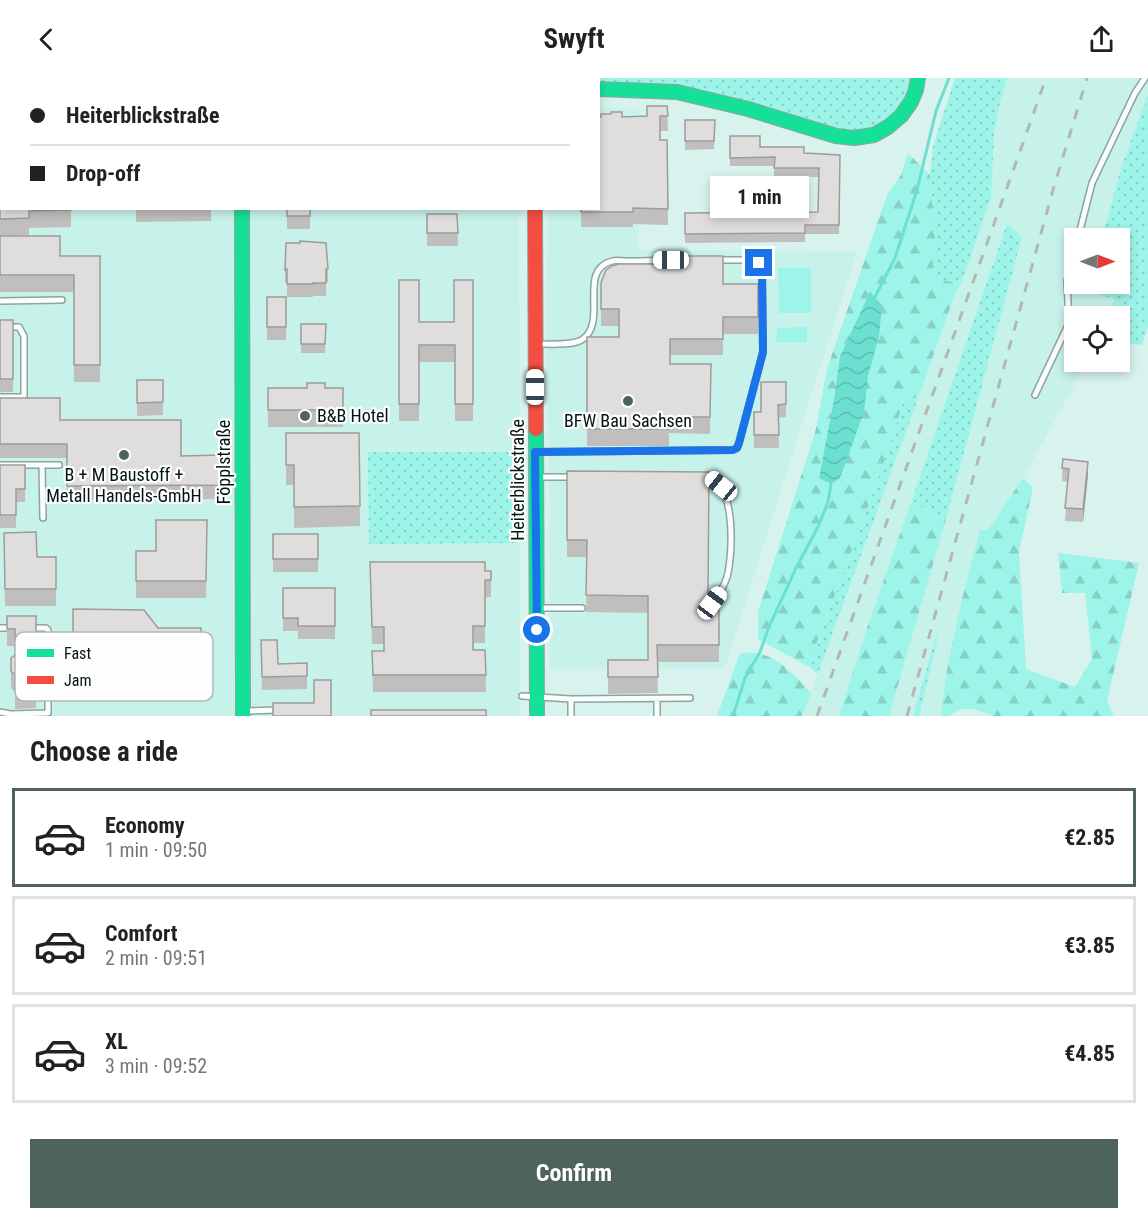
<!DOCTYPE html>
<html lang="en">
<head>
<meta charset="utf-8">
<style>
  :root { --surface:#fff; --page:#f6f6f6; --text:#222; --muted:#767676; --line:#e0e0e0; --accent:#4e625e }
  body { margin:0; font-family:"Roboto Condensed",sans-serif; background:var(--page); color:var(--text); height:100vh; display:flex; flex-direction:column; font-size:22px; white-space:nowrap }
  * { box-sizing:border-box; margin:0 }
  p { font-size:20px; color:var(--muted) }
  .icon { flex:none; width:33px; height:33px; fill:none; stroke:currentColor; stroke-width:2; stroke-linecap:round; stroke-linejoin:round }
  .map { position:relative; height:638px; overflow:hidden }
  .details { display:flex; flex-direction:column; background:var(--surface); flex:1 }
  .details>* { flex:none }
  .hud { position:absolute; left:0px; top:0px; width:600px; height:132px; box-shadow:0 3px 9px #0003; display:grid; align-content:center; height:132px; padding:0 30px; background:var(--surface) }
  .needle { width:39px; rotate:90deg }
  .tools { position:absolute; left:1064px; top:150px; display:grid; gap:12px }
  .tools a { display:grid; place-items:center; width:66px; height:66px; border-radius:0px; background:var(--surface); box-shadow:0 3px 9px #0003; font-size:30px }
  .end { position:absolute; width:27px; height:27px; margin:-14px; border:8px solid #1a73e8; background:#fff; box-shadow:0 0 0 3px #fff }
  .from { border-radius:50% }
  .bubble { position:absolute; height:42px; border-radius:0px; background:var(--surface); box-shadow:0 3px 9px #0003; font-size:20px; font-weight:700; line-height:42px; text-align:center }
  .car { position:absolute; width:18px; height:36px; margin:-18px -9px; border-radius:8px; box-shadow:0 0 4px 2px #0007; background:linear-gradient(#fff 24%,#345 0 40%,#fff 0 76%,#345 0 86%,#fff 0) }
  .hud b { display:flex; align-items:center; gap:21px; height:57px; font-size:22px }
  .hud b+b { border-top:2px solid var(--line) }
  .hud i { width:15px; height:15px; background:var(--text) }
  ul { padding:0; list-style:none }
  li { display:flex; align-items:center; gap:18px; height:99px; margin:0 12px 9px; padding:0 18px; border:3px solid var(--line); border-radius:0px }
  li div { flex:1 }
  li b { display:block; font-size:22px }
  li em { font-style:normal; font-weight:700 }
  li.active { border-color:var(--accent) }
  li>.icon { width:54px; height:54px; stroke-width:1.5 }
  h2 { padding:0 30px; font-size:27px; line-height:72px }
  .action { display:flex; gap:12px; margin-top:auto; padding:12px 30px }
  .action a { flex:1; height:69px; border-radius:0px; background:var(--accent); color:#fff; font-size:24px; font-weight:700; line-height:69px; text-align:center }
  header { display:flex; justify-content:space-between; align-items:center; height:78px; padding:0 30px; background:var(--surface); font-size:27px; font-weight:700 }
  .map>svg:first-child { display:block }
  .built { fill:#c7f2ea }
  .green { fill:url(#green-dots) }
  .forest { fill:url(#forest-firs); fill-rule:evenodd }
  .pitch { fill:#9df4e8 }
  .water { fill:url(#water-waves) }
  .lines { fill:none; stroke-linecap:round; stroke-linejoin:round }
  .stream { stroke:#6bdfd0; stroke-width:3 }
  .lane-casing { stroke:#8fa39f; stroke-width:8 }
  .fast-casing { stroke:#8fa39f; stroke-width:16 }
  .jam-casing { stroke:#8fa39f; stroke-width:16 }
  .lane { stroke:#f9fdfc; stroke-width:5 }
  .fast { stroke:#16e098; stroke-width:14 }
  .jam { stroke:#f24e42; stroke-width:14 }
  .rail { stroke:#b3b8b7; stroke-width:3; stroke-dasharray:10 10; stroke-linecap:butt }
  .wall { fill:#c1bfbe }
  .shaded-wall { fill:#9d9b9b }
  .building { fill:#e0dedd; stroke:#9d9b9b; stroke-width:1.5 }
  .route { stroke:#1a73e8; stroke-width:8 }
  .poi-dot { fill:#4e625e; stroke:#fefefe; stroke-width:2 }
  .labels { text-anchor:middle; stroke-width:4.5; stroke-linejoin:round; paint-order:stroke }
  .poi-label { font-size:18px; fill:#031411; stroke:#fefefe }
  .street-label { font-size:18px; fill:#031411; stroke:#fefefe }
  .key { fill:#fefefe; stroke:#b3b8b7; stroke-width:1.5 }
  .key-label { font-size:16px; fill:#031411 }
</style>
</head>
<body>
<header><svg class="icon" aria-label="back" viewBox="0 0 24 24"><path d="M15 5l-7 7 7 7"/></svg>Swyft<svg class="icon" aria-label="share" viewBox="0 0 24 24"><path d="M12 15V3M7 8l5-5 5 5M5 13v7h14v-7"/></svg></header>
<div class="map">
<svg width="1148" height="638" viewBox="0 0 1148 638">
  <defs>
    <pattern id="green-dots" width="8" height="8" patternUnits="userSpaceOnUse" patternTransform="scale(1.5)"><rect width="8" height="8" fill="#9df4e8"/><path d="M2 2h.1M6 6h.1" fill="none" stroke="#86d0c6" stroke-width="1.8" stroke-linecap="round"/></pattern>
    <pattern id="forest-firs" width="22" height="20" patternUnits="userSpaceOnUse" patternTransform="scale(1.5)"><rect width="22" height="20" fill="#9df4e8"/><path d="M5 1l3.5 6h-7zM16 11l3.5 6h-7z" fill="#86d0c6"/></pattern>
    <pattern id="water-waves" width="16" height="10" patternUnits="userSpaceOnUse" patternTransform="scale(1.5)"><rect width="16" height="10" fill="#6bdfd0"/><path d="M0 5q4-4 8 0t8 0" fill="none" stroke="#5bbeb2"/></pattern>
  </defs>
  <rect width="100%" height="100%" fill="#d8f2ed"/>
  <!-- built -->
  <path class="built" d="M1007 0H1148V16L1122 87 1102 160H1074V206H1089L1088 212 1116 222 1108 238H1074V284H1087L1023 400 988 452H980L955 548 949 581 941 638H889L946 441 1022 159 1007 147 866 553 839 638H802L848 516 955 216 961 206 991 120 993 56 1000 24Z
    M599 30 639 31V172L857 174 791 380 725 590 550 591 549 381 546 261 548 131 598 130Z
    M0 35H2V130L519 131 520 638H0Z"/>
  <!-- green -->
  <path class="green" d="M0 0H502V2H2L1 5H0Z
    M559 0H911C908 19 898 38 881 48 874 52 864 53 857 54L599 6 598 2H559Z
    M955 0H1007L1000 24 994 56 991 120 961 206 930 199 936 174 930 97 933 68Z
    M1148 16V249L1142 267 1119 264V238H1108L1115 222 1087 212 1089 206H1119V160H1102L1122 87Z
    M1007 146 1022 159 946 441 911 424Z
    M919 318 818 596 808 588C841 500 876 414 903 324Z
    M368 374H517V465L369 466Z
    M937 555V564L919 638H913Z"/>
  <!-- forest -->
  <path class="forest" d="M908 75 930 97 936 174 930 199 961 206 955 216 919 318 903 325C876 414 841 500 808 588L758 561V534L816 351 827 291 887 117 901 97ZM870 215 879 259 868 298 865 315 850 370 840 399 831 406 819 399 834 321 840 278Z
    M1023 400 1033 409 1019 475 1026 591 1075 609 1092 581 1085 515H1062L1058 475 1139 485 1107 623 1114 638H994L974 631H960L949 638H941C947 574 964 513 980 452H988Z
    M911 424 946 441 889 638H839L866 553Z
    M740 575C745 575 750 574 755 575 777 577 796 599 811 615L802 638H717Z"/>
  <!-- pitch -->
  <path class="pitch" d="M778 190H811V235H779Z
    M807 249V264H776L777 250Z"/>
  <!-- water -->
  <path class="water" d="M870 214 882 227 879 259 868 298 864 334 840 400 831 406 819 400 834 321 840 278Z"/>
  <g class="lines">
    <!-- stream -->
    <path class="stream" d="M875 219 895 180 917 112 936 33 949 0
      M733 638 745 600 760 574 769 549 796 490 818 449 828 424 831 406"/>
    <!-- lane casing -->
    <g class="lane-casing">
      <path id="lane" d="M1078 160 1092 105 1135 15 1145 0
        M0 223 62 222
        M0 249H19L24 258V319H0
        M536 266C548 266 574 268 583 261 608 243 577 192 612 183 616 182 622 183 626 183 638 183 651 183 664 182
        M1035 317 1069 245 1067 203 1074 175
        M537 374 733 372 737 370 739 365 763 274 762 192 759 185 755 182H718
        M0 387H59
        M42 387 43 440
        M539 399H574
        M704 400C737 400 733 476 727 499 724 508 720 515 714 523
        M539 530H582
        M0 550H13
        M522 618 571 621 690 620
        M571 621V638
        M245 633 277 632
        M0 634 10 636 48 635V552L46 550H31
        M657 638V621"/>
    </g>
    <!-- fast casing -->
    <g class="fast-casing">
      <path id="fast" d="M0 11H2
        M598 11 677 14 748 31 836 58 854 60 874 57 888 49 901 38 911 24 916 12 918 0
        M242 130 243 638
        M536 351 537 638"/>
    </g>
    <!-- jam casing -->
    <g class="jam-casing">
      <path id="jam" d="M535 0V2
        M535 130 536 351"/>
    </g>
    <!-- lane -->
    <use href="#lane" class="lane"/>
    <!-- fast -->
    <use href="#fast" class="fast"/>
    <!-- jam -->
    <use href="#jam" class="jam"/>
    <!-- rail -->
    <path class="rail" d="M817 638 1023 65 1046 0
      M907 638 1055 105 1087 0"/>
  </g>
  <!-- wall -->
  <path class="wall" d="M667 28 668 53H660V62H667L668 147 633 146V149H581V130L601 39 611 36 622 39 647 38Z
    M685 42H715L714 71 685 72Z
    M730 58 760 69 804 75 840 77 839 156H805V164L685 165V135L818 134 819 99H774V88H730Z
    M0 89 71 130V149L29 150V157L0 158Z
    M136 130 211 131V143L136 144Z
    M287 130H310V151H287Z
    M427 136H457L458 168H427Z
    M0 158 60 178H100V304H74V214H0Z
    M328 191V204H326V218H313V219H287V204L285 205V192Z
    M399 202 419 244H454L473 202V343H455V284H419V343H399Z
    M601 205 758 206V256H723V277H670V286H711L710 356 669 355V368H587V259H619V248H601Z
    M267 219H286V262H267Z
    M0 242H13V314H0Z
    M301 246H326L325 275H301Z
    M137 302H163V337L137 338Z
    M786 304V339L778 340 779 370H754V334H761Z
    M268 310H343V349H268Z
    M0 320 60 342 181 378 223 377V421L67 422V380H0Z
    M286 355H359L360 448 294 450V407H286Z
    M1063 381 1088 397 1083 444 1065 443 1068 404 1062 403Z
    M0 387H25V424H16V450H0Z
    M567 393 708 518H719V584H657L658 615 608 616V582H648V535L586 534 587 479H567Z
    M207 442 206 520H136V473H156Z
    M4 455 37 479H56V528H5Z
    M273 456H318V494H273Z
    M370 484 491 493V519H485V565H473V572H485L486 614H373L372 573H384V566H372Z
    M283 510H335V561H298V553H283Z
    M73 531 158 550H201V603H73Z
    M7 538H36V630L15 631V614L11 610V580L15 577V568H7Z
    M261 562 278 586 307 585V611L262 612Z"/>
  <!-- shaded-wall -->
  <path class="shaded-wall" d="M1088 384V397L1083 444V431Z"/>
  <!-- building -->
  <path class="building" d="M647 28H667L668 38H660V62H667L668 131 633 130V134H581V130H598V39H601V36H611V34H622V39L647 38Z
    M685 42H715L714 63H685Z
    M730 58H760V69H804V75L840 77 839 147H805V155L685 156V135L818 134 819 90H774L775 79 730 80Z
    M0 89H2V130H71V132L29 133V140L0 141Z
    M287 130H310V138H287Z
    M427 136H457L458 155H427Z
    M0 158H60V178H100V287H74V197H0Z
    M300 163 326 165 328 191H326V205H313V206H287V191L285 192 286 165H300Z
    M659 178H723V206H758V239H723V261H670V286H711L710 339H669V351H587V259H619V231H601V205L606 192 612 188 619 186H659Z
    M399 202H419V244H454V202H473V326H455V267H419V326H399Z
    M267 219H286V249H267Z
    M0 242H13V301H0Z
    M301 246H326L325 266H301Z
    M137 302H163V324L137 325Z
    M761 304H786V326L778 327 779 357H754V334H761Z
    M307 305H325V310H343V332H268V310H307Z
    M0 320H60V342H181V378L223 377V407L67 408V366H0Z
    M286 355H359L360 428 294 429V387H286Z
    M1063 381 1088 384 1083 431 1065 430 1069 391 1062 390Z
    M0 387H25V411H16V437H0Z
    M567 393 709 394 708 518H719V567H657L658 599H608V582H648V518L586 517 587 462H567Z
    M156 442H207L206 503H136V473H156Z
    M36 454 37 479H56V511H5L4 455Z
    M273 456H318V481H273Z
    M370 484H485V493H491V502H485V548H473V572H485L486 597H373L372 573H384V549H372Z
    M283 510H335V548H298V540H283Z
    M73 531 144 532 158 550H201V590H73Z
    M7 538H36V613L15 614V597L11 593V580L15 577V551H7Z
    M261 562H277L278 586 307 585V598L262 599Z
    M314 602H331V638H273V625H314Z
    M371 632H486V638H371Z"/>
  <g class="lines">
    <!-- route -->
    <path class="route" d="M537 552 535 374 733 372 737 370 739 365 763 274 762 192 759 185"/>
  </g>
  <!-- markers -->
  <g class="poi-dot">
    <circle cx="628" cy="323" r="6"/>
    <circle cx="305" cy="338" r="6"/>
    <circle cx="124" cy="377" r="6"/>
  </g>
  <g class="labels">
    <!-- poi labels -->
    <g class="poi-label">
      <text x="317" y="344" text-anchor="start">B&amp;B Hotel</text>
      <text x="628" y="349">BFW Bau Sachsen</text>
      <text x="124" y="403">B + M Baustoff +<tspan x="124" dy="21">Metall Handels-GmbH</tspan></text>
    </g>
    <!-- street labels -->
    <g class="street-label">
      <text transform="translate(224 384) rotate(-90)" y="6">Föpplstraße</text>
      <text transform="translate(518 402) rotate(-90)" y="6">Heiterblickstraße</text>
    </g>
  </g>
  <!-- legend -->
  <rect x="15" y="554" width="198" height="69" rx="9" class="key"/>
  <rect x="27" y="571" width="27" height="8" fill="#16e098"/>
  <rect x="27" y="598" width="27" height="8" fill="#f24e42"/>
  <g class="key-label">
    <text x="64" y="581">Fast</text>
    <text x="64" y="608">Jam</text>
  </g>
</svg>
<div class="tools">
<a><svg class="needle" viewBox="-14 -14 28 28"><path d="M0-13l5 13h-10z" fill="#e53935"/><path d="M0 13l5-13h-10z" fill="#767676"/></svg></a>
<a><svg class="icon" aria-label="locate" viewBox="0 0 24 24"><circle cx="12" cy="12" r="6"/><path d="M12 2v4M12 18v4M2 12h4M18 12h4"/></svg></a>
</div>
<i class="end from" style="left:537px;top:552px"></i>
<i class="end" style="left:759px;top:185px"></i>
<div class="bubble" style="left:710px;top:98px;width:99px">1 min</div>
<i class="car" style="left:671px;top:182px;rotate:270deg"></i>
<i class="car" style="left:535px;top:309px;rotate:0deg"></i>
<i class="car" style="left:721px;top:408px;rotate:309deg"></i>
<i class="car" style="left:712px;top:525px;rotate:37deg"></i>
<div class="hud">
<b><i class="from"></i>Heiterblickstraße</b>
<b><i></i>Drop-off</b>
</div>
</div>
<section class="details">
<h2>Choose a ride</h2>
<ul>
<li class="active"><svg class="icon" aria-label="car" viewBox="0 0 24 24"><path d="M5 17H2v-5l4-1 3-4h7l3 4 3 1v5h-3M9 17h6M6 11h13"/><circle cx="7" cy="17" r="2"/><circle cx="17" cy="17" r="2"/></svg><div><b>Economy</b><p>1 min · 09:50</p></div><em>€2.85</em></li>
<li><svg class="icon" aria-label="car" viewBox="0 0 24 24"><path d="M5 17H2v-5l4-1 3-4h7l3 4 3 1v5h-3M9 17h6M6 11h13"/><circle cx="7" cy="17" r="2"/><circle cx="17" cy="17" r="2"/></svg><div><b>Comfort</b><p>2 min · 09:51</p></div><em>€3.85</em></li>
<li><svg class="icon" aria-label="car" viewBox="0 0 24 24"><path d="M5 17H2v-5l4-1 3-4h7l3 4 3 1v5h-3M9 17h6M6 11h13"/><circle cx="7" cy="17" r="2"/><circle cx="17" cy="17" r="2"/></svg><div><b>XL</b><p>3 min · 09:52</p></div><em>€4.85</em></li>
</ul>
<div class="action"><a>Confirm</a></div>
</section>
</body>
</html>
